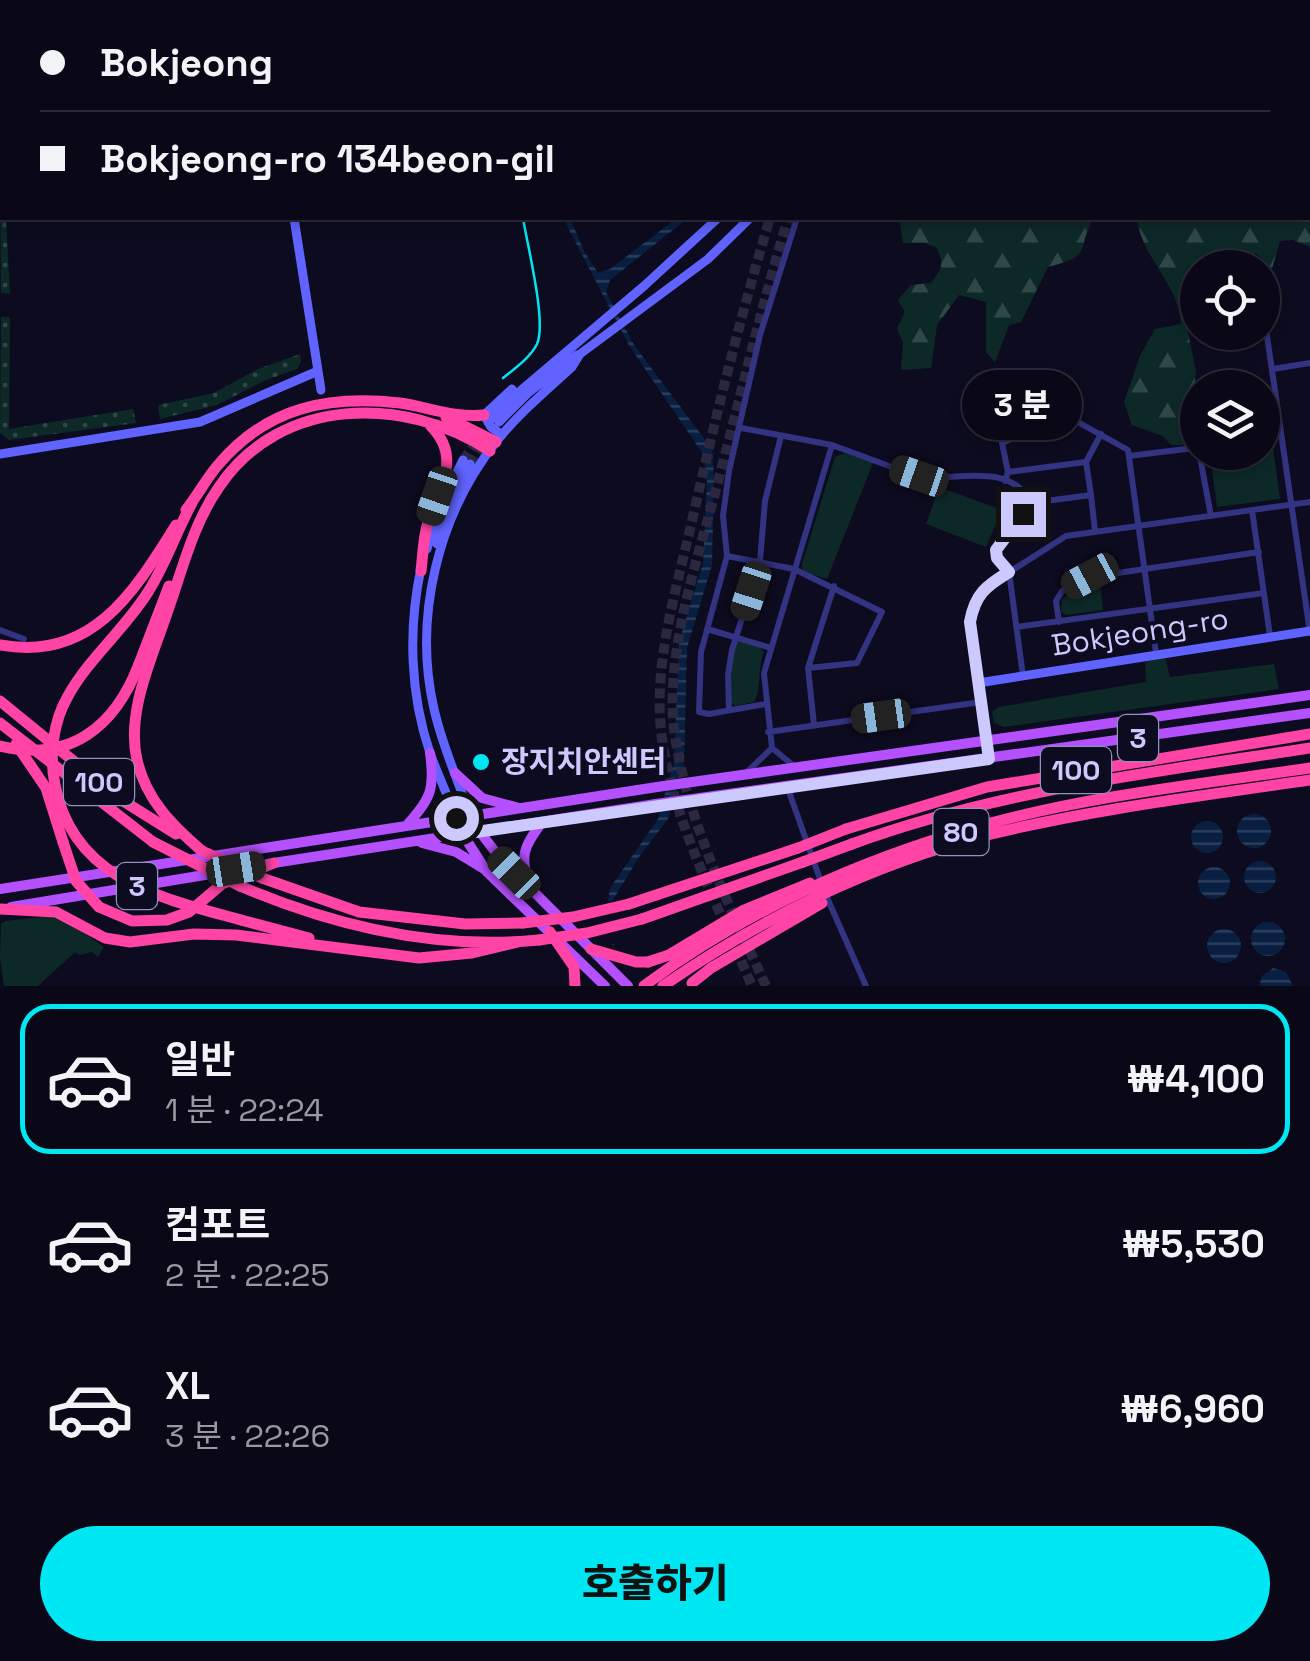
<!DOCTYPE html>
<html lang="ko">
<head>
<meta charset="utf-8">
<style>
  :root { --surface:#0a0817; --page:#181624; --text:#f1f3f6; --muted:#999aa1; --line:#2a2936; --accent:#00e7f4 }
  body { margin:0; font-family:"Space Grotesk","Noto Sans KR",sans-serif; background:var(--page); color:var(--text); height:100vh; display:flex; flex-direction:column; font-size:38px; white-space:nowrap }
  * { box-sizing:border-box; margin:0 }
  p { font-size:32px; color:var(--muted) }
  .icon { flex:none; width:55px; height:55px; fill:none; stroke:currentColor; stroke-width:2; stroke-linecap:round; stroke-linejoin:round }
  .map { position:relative; height:986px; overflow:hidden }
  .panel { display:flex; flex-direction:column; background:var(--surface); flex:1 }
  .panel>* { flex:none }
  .top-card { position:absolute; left:0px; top:0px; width:1310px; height:220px; box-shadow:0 5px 15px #0003,0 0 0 2px var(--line); display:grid; align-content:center; height:220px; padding:0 40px; background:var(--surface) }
  .fabs { position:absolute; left:1180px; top:250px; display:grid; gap:20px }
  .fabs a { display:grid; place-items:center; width:100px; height:100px; border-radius:50%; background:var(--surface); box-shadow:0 5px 15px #0003,0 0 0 2px var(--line); font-size:50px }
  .end { position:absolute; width:45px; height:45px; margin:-22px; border:12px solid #ccc9ff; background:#111; box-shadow:0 0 0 5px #111 }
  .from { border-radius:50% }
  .bubble { position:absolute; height:70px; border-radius:35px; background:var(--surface); box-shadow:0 5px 15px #0003,0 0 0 2px var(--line); font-size:32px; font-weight:800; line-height:70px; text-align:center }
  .car { position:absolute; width:30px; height:60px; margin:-30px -15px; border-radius:12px; box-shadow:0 0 8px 2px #0007; background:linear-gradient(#222 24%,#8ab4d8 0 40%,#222 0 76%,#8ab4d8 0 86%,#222 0) }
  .top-card b { display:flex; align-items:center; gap:35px; height:95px; font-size:38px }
  .top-card b+b { border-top:2px solid var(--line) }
  .top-card i { width:25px; height:25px; background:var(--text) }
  ul { padding:18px 0 0; list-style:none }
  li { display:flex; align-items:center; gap:30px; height:150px; margin:0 20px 15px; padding:0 20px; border:5px solid transparent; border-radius:30px }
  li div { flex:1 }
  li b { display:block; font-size:38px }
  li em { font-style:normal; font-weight:800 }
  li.active { border-color:var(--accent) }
  li>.icon { width:90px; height:90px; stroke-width:1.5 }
  .action { display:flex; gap:20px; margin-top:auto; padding:20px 40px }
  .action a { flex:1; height:115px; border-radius:60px; background:var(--accent); color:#111; font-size:40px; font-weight:800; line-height:115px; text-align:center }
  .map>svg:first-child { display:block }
  .grass { fill:url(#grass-dots) }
  .forest { fill:url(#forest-firs) }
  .green { fill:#0d2927 }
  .water { fill:url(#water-rules) }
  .pier { fill:#0d0b1f }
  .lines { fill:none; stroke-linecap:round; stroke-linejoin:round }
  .secondary-tunnel { stroke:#2a2841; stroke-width:9; stroke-dasharray:9 4.5; stroke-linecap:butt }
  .primary-tunnel { stroke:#2a2841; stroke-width:10; stroke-dasharray:10 5; stroke-linecap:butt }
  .street { stroke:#323381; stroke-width:6 }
  .secondary { stroke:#6063ff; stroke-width:9 }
  .primary { stroke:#b550ff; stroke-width:10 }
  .highway { stroke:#ff44a6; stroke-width:11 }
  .tram { stroke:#00e7f4; stroke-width:2.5 }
  .rail-casing { stroke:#00e7f4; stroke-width:6 }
  .rail { stroke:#0d0b1f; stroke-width:2.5; stroke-dasharray:8; stroke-linecap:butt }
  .primary-bridge { stroke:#b550ff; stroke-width:10 }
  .highway-bridge { stroke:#ff44a6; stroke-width:11 }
  .route { stroke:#ccc9ff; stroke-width:12 }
  .poi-dot { fill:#00e7f4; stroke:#0d0b1f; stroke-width:4 }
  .labels { text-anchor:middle; stroke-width:8; stroke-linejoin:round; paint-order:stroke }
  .shield { fill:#0d0b1f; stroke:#9390bc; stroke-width:2.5 }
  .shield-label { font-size:28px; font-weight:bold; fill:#ccc9ff }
  .street-label { font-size:30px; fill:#ccc9ff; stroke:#0d0b1f }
  .poi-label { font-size:30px; font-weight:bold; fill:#ccc9ff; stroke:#0d0b1f; text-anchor:start }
</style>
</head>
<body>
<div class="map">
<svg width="1310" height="986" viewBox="0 0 1310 986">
  <defs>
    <pattern id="grass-dots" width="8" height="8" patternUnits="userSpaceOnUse" patternTransform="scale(2.5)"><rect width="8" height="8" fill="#0d2927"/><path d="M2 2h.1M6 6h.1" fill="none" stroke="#2f4747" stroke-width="1.8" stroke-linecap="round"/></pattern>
    <pattern id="forest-firs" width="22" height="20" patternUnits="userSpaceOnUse" patternTransform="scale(2.5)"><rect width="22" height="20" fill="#0d2927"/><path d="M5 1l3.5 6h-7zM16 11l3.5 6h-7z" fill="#2f4747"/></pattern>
    <pattern id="water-rules" width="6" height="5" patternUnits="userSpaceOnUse" patternTransform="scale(2.5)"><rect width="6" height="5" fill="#081f41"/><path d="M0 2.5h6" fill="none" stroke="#2b3e5e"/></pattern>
  </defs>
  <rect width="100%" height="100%" fill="#0d0b1f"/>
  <!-- grass -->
  <path class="grass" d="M0 176 2 218H6L10 294 1 293Z
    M1 317H10L9 429 133 409 136 423 9 440 0 433Z
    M300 354 301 362 297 369 266 380 217 405 160 419 158 405 214 393 258 369Z"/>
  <!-- forest -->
  <path class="forest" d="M973 0H1155L1156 2H971Z
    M1310 76V247L1293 240 1280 241 1272 269 1256 253 1236 267 1198 268 1197 313 1187 327 1196 372 1192 405 1195 432 1190 445H1171L1163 436 1132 425 1124 402 1140 356 1155 329 1181 324C1179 284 1141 257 1137 218H1308Z
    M904 218H1094C1074 252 1096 254 1048 267L1021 322 1009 325 995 362 986 352V302L959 295 937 325 931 368 901 370 903 343 897 328 905 312 898 300 911 285 931 283C942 269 945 263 936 247L924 243H903L900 223Z"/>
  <!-- green -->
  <path class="green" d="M1273 447 1280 499 1217 507 1210 455 1262 452 1263 449Z
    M845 453 873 463 827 579 803 572 802 564 835 457Z
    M939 487 1002 510 986 547 926 524Z
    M1100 580 1103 610 1066 615 1061 612 1062 599 1090 582Z
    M742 639 759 646 764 652C757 668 762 689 754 702L735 706 731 703 730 675 736 642Z
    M1165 657 1170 677 1274 664 1279 689 1004 727 994 723 992 712 999 707 1146 682 1145 662Z
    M52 916 70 923 104 947 98 957 92 952 79 955 75 952 38 986H4L0 958 1 924 5 921Z"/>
  <!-- water -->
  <path class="water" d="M563 218H570L584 251 598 273 610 269 677 218H688L610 280 606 292 634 345 712 449 714 475 712 565 687 648 684 764 668 819 639 857 613 900 614 946 603 938 610 888 658 819 674 762 679 642 703 563 707 478 703 454 630 347Z
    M1237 831a17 17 0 1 1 34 0a17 17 0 1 1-34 0Z
    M1191 837a16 16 0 1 1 32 0a16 16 0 1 1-32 0Z
    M1244 877a16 16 0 1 1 32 0a16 16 0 1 1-32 0Z
    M1198 883a16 16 0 1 1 32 0a16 16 0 1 1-32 0Z
    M1251 939a17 17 0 1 1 34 0a17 17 0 1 1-34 0Z
    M1207 946a17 17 0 1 1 34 0a17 17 0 1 1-34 0Z
    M1273 968 1286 972 1293 986H1259L1262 976Z"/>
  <!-- pier -->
  <path class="pier" d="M619 900 620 943 603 946 598 937 603 903Z"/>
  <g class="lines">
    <!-- secondary-tunnel -->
    <path class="secondary-tunnel" d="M463 460 492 419
      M470 464 485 441"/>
    <!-- primary-tunnel -->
    <path class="primary-tunnel" d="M835 2 836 0
      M726 927C700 868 671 804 662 739 652 667 676 591 692 521 715 419 740 318 770 218
      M735 947 752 986
      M766 986C730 907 688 823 675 736 663 657 698 559 718 482 741 394 762 305 788 218"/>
    <!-- street -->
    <path class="street" d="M1265 322 1310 633
      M1273 369 1310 363
      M741 428 832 445 919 477C955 481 1011 461 1031 503L995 550 997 558 1009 572 1023 676
      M1199 452 1211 516
      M1129 456 1194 448 1198 451
      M1086 462 1091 495
      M1008 472 1086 462 1101 434
      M1005 481 1008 472 1002 443 1038 428 1076 421 1128 450 1156 653
      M1031 503 1091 495 1095 531
      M1252 510 1270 636
      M727 556 794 569 882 612 857 663 808 668
      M1059 622 1056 601 1062 591 1091 577 1259 552
      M1016 627 1264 593
      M707 629 771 648
      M0 630 24 639
      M765 704 709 714 699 712 701 652 727 556 723 516 729 471 760 335 797 218
      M729 710 728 675 732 650 760 561 765 501 781 436
      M814 725 808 668 834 586
      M768 732 981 702
      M989 758 970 622 974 600 983 589 1066 536 1310 502
      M794 766 772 748 764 673 832 445
      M747 772 772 748
      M788 789 821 882
      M825 893 866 986"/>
    <!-- secondary -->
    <path class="secondary" d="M258 0 259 2
      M826 2V0
      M843 2 851 0
      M294 218 321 390
      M492 419 512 398 644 286 718 218
      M499 422 528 393 577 355
      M502 435 491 427 484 415 512 389
      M0 454 200 422 318 371
      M437 544 448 506 470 464
      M427 549 438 510 463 460
      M421 568C408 629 410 694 430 753 438 775 448 796 456 818
      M978 683 1310 631
      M471 817C458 781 442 745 434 709 413 617 438 515 496 442 518 414 546 391 572 367L580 354 708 259 750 218"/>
    <!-- primary -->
    <path class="primary" d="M703 0 712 2
      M754 0 763 2
      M556 2 569 0
      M0 80H2
      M0 94 2 93
      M455 773 482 798 519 808
      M685 783 1310 695
      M685 800 1310 713
      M406 826C431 799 435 789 430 753
      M477 828 500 858 628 986
      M460 830 487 872 605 986
      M422 843 456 852 484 869
      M267 864 656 804
      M529 886C520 854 523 849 542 822
      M0 889 657 787
      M11 907 241 869"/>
    <!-- highway -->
    <path class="highway" d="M446 417 496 442
      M186 510C198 495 206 479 218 465 267 407 328 395 400 403 428 407 454 418 484 415
      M421 571C423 555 423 538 428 522 439 485 463 458 430 425
      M0 645C92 662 134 592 176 525
      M139 664 169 586
      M0 701 120 799 176 834
      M0 723 153 842
      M16 744 46 788 63 842
      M846 829 987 787 1310 734
      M852 844C999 790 1156 772 1310 748
      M202 851C173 826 146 800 137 760 126 712 152 658 167 613 182 571 193 524 219 487 280 396 405 395 490 451
      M262 878 359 912 465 924 523 923
      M240 886C334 926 436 950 539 940
      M629 904 798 848
      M99 907 132 921 167 920 189 912 222 884 274 863
      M0 909 56 912 105 938 130 942 194 934 236 935 419 958 472 953 518 942
      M642 919 803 862
      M241 920 309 938
      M550 932 574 967 575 986
      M591 949 636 962H648"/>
    <!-- tram -->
    <path class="tram" d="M487 0 488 2
      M503 378C514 369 530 358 537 344 547 322 527 244 523 218"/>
    <!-- rail casing -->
    <g class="rail-casing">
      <path id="rail" d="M951 2 952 0"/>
    </g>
    <!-- rail -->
    <use href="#rail" class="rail"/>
    <!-- primary-bridge -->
    <path class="primary-bridge" d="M485 2 500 0
      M657 787 685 783
      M656 804 685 800"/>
    <!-- highway-bridge -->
    <path class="highway-bridge" d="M192 503C176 532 166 564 148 592 125 629 89 658 68 696 53 722 49 755 55 785 73 880 161 898 241 920
      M0 746C70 763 115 727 139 664
      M63 842 76 881 99 907
      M153 842 240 886
      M798 848 846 829
      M202 851 262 878
      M803 862 852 844
      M523 923 573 917 629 904
      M539 940 587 933 642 919
      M648 962 669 955 744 910 810 883
      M692 983 711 968 822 903
      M644 986C742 912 862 859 980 826 1087 796 1200 784 1310 768
      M663 986C759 919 873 864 987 835 1093 809 1202 796 1310 780"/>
  </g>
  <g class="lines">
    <!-- route -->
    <path class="route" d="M456 818 462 834 989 759 970 622C975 594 986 586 1009 572L997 558 996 550 1023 514"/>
  </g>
  <!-- markers -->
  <circle class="poi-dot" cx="481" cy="762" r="10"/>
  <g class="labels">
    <!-- shield labels -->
    <g class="shield">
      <rect x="1118" y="715" width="40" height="46" rx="8"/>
      <rect x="1041" y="747" width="70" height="46" rx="8"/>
      <rect x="64" y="759" width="70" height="46" rx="8"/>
      <rect x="933.5" y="809" width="55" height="46" rx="8"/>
      <rect x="117" y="863" width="40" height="46" rx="8"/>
    </g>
    <g class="shield-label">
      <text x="1138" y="748">3</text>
      <text x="1076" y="780">100</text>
      <text x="99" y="792">100</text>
      <text x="961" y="842">80</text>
      <text x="137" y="896">3</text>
    </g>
    <!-- street labels -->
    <g class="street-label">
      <text transform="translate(1140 632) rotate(-9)" y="10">Bokjeong-ro</text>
    </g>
    <!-- poi labels -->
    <g class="poi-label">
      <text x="501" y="772">장지치안센터</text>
    </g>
  </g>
</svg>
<div class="fabs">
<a><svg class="icon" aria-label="locate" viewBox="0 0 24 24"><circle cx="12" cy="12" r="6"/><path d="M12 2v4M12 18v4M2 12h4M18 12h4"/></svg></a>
<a><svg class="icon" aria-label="layers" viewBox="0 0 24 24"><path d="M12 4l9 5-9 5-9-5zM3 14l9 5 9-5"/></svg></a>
</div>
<i class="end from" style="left:456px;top:818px"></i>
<i class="end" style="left:1023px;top:514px"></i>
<div class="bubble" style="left:962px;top:370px;width:120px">3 분</div>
<i class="car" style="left:919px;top:476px;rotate:289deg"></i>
<i class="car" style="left:437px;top:496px;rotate:199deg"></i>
<i class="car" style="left:1090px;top:576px;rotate:242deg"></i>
<i class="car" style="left:751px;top:591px;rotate:198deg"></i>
<i class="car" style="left:881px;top:716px;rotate:262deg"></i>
<i class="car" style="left:236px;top:869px;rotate:81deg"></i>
<i class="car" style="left:514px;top:873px;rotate:315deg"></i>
<div class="top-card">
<b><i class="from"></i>Bokjeong</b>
<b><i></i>Bokjeong-ro 134beon-gil</b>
</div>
</div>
<section class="panel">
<ul>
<li class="active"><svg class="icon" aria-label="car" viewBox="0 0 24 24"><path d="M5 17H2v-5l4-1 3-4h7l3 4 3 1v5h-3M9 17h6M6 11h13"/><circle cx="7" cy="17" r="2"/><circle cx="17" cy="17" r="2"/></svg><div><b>일반</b><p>1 분 · 22:24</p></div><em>₩4,100</em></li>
<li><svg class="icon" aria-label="car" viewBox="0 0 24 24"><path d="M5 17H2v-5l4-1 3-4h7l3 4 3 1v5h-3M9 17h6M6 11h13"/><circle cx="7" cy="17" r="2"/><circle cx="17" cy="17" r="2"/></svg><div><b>컴포트</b><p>2 분 · 22:25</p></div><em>₩5,530</em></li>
<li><svg class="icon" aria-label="car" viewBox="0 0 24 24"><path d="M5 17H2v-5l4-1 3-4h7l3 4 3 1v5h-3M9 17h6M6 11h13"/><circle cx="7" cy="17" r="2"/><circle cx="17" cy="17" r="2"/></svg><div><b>XL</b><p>3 분 · 22:26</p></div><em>₩6,960</em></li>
</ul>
<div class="action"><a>호출하기</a></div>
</section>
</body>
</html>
